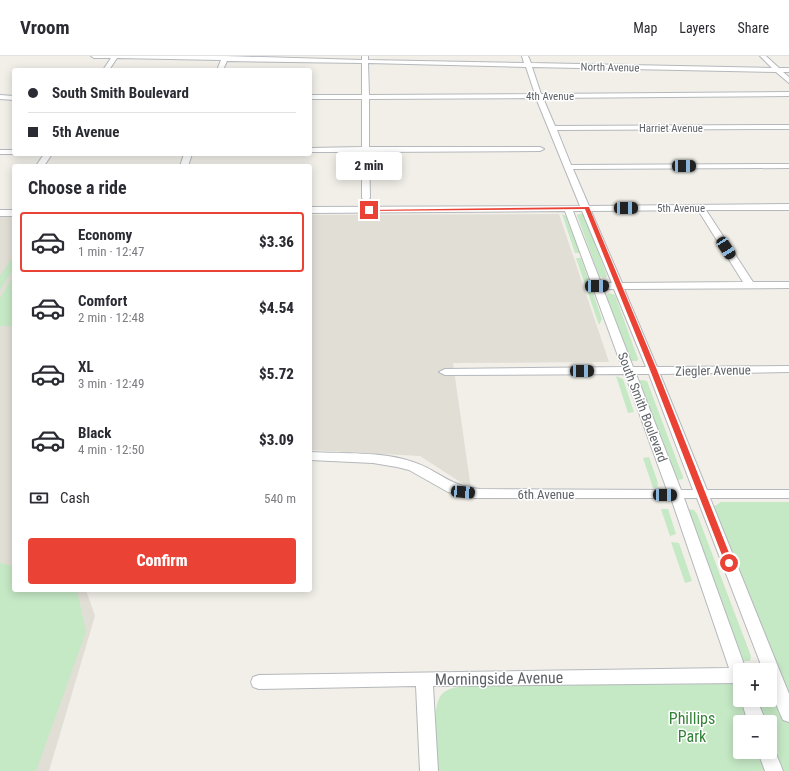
<!DOCTYPE html>
<html lang="en">
<head>
<meta charset="utf-8">
<style>
  :root { --surface:#fff; --page:#f7f7f7; --text:#2b2b33; --muted:#7c7c81; --line:#e1e1e2; --accent:#ea4335 }
  body { margin:0; font-family:"Roboto Condensed",sans-serif; background:var(--page); color:var(--text); height:100vh; display:flex; flex-direction:column; font-size:15px; white-space:nowrap }
  * { box-sizing:border-box; margin:0 }
  p { font-size:13px; color:var(--muted) }
  .icon { flex:none; width:22px; height:22px; fill:none; stroke:currentColor; stroke-width:2; stroke-linecap:round; stroke-linejoin:round }
  .map { position:relative; flex:1; overflow:hidden }
  .details { position:absolute; left:12px; top:108px; width:300px; height:428px; display:flex; flex-direction:column; background:var(--surface); border-radius:4px; box-shadow:0 2px 10px #0003 }
  .details>* { flex:none }
  .hud { position:absolute; left:12px; top:12px; width:300px; height:88px; border-radius:4px; box-shadow:0 2px 10px #0003; display:grid; align-content:center; height:88px; padding:0 16px; background:var(--surface) }
  .controls { position:absolute; left:733px; top:607px; display:grid; gap:8px }
  .controls a { display:grid; place-items:center; width:44px; height:44px; border-radius:4px; background:var(--surface); box-shadow:0 2px 10px #0003; font-size:20px }
  .end { position:absolute; width:18px; height:18px; margin:-9px; border:5px solid #ea4335; background:#fff; box-shadow:0 0 0 2px #fff }
  .from { border-radius:50% }
  .bubble { position:absolute; height:28px; border-radius:4px; background:var(--surface); box-shadow:0 2px 10px #0003; font-size:13px; font-weight:800; line-height:28px; text-align:center }
  .car { position:absolute; width:12px; height:24px; margin:-12px -6px; border-radius:5px; box-shadow:0 0 3px 1px #0007; background:linear-gradient(#222 24%,#8ab4d8 0 40%,#222 0 76%,#8ab4d8 0 86%,#222 0) }
  .hud b { display:flex; align-items:center; gap:14px; height:38px; font-size:15px }
  .hud b+b { border-top:1px solid var(--line) }
  .hud i { width:10px; height:10px; background:var(--text) }
  ul { padding:0; list-style:none }
  li { display:flex; align-items:center; gap:12px; height:60px; margin:0 8px 6px; padding:0 8px; border:2px solid transparent; border-radius:4px }
  li div { flex:1 }
  li b { display:block; font-size:15px }
  li em { font-style:normal; font-weight:800 }
  li.selected { border-color:var(--accent) }
  li>.icon { width:36px; height:36px; stroke-width:1.5 }
  h2 { padding:0 16px; font-size:18px; line-height:48px }
  .pay { display:flex; align-items:center; gap:10px; height:44px; padding:0 16px; font-size:15px }
  .pay p { margin-inline-start:auto }
  .button { display:flex; gap:8px; margin-top:auto; padding:8px 16px }
  .button a { flex:1; height:46px; border-radius:4px; background:var(--accent); color:#fff; font-size:16px; font-weight:800; line-height:46px; text-align:center }
  header { display:flex; align-items:center; gap:24px; box-sizing:border-box; height:56px; padding:0 20px; background:var(--surface); border-bottom:1px solid var(--line) }
  header strong { font-size:19px }
  nav { display:flex; gap:22px; margin-inline-start:auto; font-size:14px }
  .map>svg:first-child { display:block }
  .education { fill:#e1ded6 }
  .green { fill:#c5e8c5; fill-rule:evenodd }
  .lines { fill:none; stroke-linecap:round; stroke-linejoin:round }
  .minor-casing { stroke:#b5b8bc; stroke-width:2 }
  .minor { fill:#fff; fill-rule:evenodd }
  .route { fill:#ea4335 }
  .labels { text-anchor:middle; stroke-width:3; stroke-linejoin:round; paint-order:stroke }
  .far-street-label { font-size:11px; fill:#5f6368; stroke:#fff }
  .street-label { font-size:13px; fill:#5f6368; stroke:#fff }
  .near-street-label { font-size:16px; fill:#5f6368; stroke:#fff }
  .near-park-label { font-size:16px; fill:#348238; stroke:#fff }
</style>
</head>
<body>
<header>
<strong>Vroom</strong>
<nav><a>Map</a><a>Layers</a><a>Share</a></nav>
</header>
<div class="map">
<svg width="789" height="715" viewBox="0 0 789 715">
  <rect width="100%" height="100%" fill="#f1efe8"/>
  <!-- education -->
  <path class="education" d="M559 158 609 306 453 307 471 433 420 400 310 394V159Z
    M0 161H14V534H86L95 560 49 715H0Z"/>
  <!-- green -->
  <path class="green" d="M562 158 566 160 580 197H575Z
    M580 158H584L607 220 605 222 599 220 577 159Z
    M14 199V212L0 234V220Z
    M576 202H581L602 263 599 269Z
    M14 219V270H0V242Z
    M609 237 615 239 638 303 637 305H631L606 239Z
    M616 320 623 323 634 356 628 357Z
    M641 324 647 325 683 421V423L677 424 638 326Z
    M649 401 658 427 657 431 653 432 643 402Z
    M721 446H789V715H437C436 697 430 652 442 638 450 630 464 630 474 630L719 628V625L728 628H740V644H770V627H782L713 451ZM740 666H770V696H740Z
    M661 453H668L676 478 670 480Z
    M687 453 694 454 697 458 751 600 750 605H743Z
    M671 486 679 487 692 525 685 527Z
    M0 507 14 510V534H77L86 576 36 715H0Z"/>
  <g class="lines">
    <!-- minor casing -->
    <g class="minor-casing">
      <path id="minor" d="M91 0H225L362 4V0H368V4L524 7 522 0H528L531 7 772 12 760 0H766L779 12H789V16H783L789 21V27L776 16 532 11 541 38 789 36V40L543 42 555 70 789 69V73L557 74 571 109 789 108V112L573 113 589 150 789 148V154H706L753 226H789V232L624 233 657 311 789 310V316L660 318 707 434H789V442H710L789 638V666L783 664C775 647 770 632 770 614H763L697 442H684L746 614H740V627L433 630 438 715H420L416 630 259 633 253 631 251 626 253 621 259 619 729 612 671 442H475L448 436 409 414 397 411 373 407 310 404V396C344 398 381 395 413 406 440 415 448 430 480 433L667 434 625 318 445 319 439 316 445 313 622 311 565 155 310 157V151L580 150 536 42 369 43V91H540L544 93 540 95 369 96 370 142 366 145 362 142V96H310V92L362 91V43H310V39H362V7L227 5 223 14H217L221 4 117 2 109 14H103L111 2H94ZM368 7 526 11 535 38 369 39ZM698 154 743 226 622 227 591 155ZM573 155H582L612 227H601ZM603 233H614L646 311H633ZM636 318H649L693 434H681Z
        M0 39 14 40V44L0 43Z
        M0 94H14L15 98H0Z
        M44 98H52L44 110H36Z
        M184 98H192L188 110H180Z
        M0 154H14V160H0Z
        M741 644H757L766 666H748Z
        M770 689 773 690 783 715H765L758 696H770Z"/>
    </g>
    <!-- minor -->
    <use href="#minor" class="minor"/>
  </g>
  <!-- route -->
  <path class="route" d="M589 151 657 314 733 507 732 509H729L725 507 650 314 585 153 369 155 367 154Z"/>
  <g class="labels">
    <!-- far-street labels -->
    <g class="far-street-label">
      <text transform="translate(610 11) rotate(1)" y="4">North Avenue</text>
      <text x="550" y="44">4th Avenue</text>
      <text x="671" y="76">Harriet Avenue</text>
      <text x="681" y="156">5th Avenue</text>
    </g>
    <!-- street labels -->
    <g class="street-label">
      <text transform="translate(713 314) rotate(-1)" y="5">Ziegler Avenue</text>
      <text transform="translate(643 351) rotate(69)" y="5">South Smith Boulevard</text>
      <text x="546" y="443">6th Avenue</text>
    </g>
    <!-- near-street labels -->
    <g class="near-street-label">
      <text transform="translate(499 622) rotate(-1)" y="6">Morningside Avenue</text>
    </g>
    <!-- near-park labels -->
    <g class="near-park-label">
      <text x="692" y="668">Phillips<tspan x="692" dy="18">Park</tspan></text>
    </g>
  </g>
</svg>
<div class="controls">
<a>+</a>
<a>−</a>
</div>
<i class="end from" style="left:729px;top:507px"></i>
<i class="end" style="left:369px;top:154px"></i>
<div class="bubble" style="left:336px;top:96px;width:66px">2 min</div>
<i class="car" style="left:684px;top:110px;rotate:90deg"></i>
<i class="car" style="left:626px;top:152px;rotate:90deg"></i>
<i class="car" style="left:726px;top:192px;rotate:147deg"></i>
<i class="car" style="left:597px;top:230px;rotate:89deg"></i>
<i class="car" style="left:582px;top:315px;rotate:90deg"></i>
<i class="car" style="left:463px;top:436px;rotate:95deg"></i>
<i class="car" style="left:665px;top:439px;rotate:91deg"></i>
<div class="hud">
<b><i class="from"></i>South Smith Boulevard</b>
<b><i></i>5th Avenue</b>
</div>
<section class="details">
<h2>Choose a ride</h2>
<ul>
<li class="selected"><svg class="icon" aria-label="car" viewBox="0 0 24 24"><path d="M5 17H2v-5l4-1 3-4h7l3 4 3 1v5h-3M9 17h6M6 11h13"/><circle cx="7" cy="17" r="2"/><circle cx="17" cy="17" r="2"/></svg><div><b>Economy</b><p>1 min · 12:47</p></div><em>$3.36</em></li>
<li><svg class="icon" aria-label="car" viewBox="0 0 24 24"><path d="M5 17H2v-5l4-1 3-4h7l3 4 3 1v5h-3M9 17h6M6 11h13"/><circle cx="7" cy="17" r="2"/><circle cx="17" cy="17" r="2"/></svg><div><b>Comfort</b><p>2 min · 12:48</p></div><em>$4.54</em></li>
<li><svg class="icon" aria-label="car" viewBox="0 0 24 24"><path d="M5 17H2v-5l4-1 3-4h7l3 4 3 1v5h-3M9 17h6M6 11h13"/><circle cx="7" cy="17" r="2"/><circle cx="17" cy="17" r="2"/></svg><div><b>XL</b><p>3 min · 12:49</p></div><em>$5.72</em></li>
<li><svg class="icon" aria-label="car" viewBox="0 0 24 24"><path d="M5 17H2v-5l4-1 3-4h7l3 4 3 1v5h-3M9 17h6M6 11h13"/><circle cx="7" cy="17" r="2"/><circle cx="17" cy="17" r="2"/></svg><div><b>Black</b><p>4 min · 12:50</p></div><em>$3.09</em></li>
</ul>
<div class="pay"><svg class="icon" aria-label="cash" viewBox="0 0 24 24"><path d="M3 7h18v10H3z"/><circle cx="12" cy="12" r="2"/></svg>Cash<p>540 m</p></div>
<div class="button"><a>Confirm</a></div>
</section>
</div>
</body>
</html>
